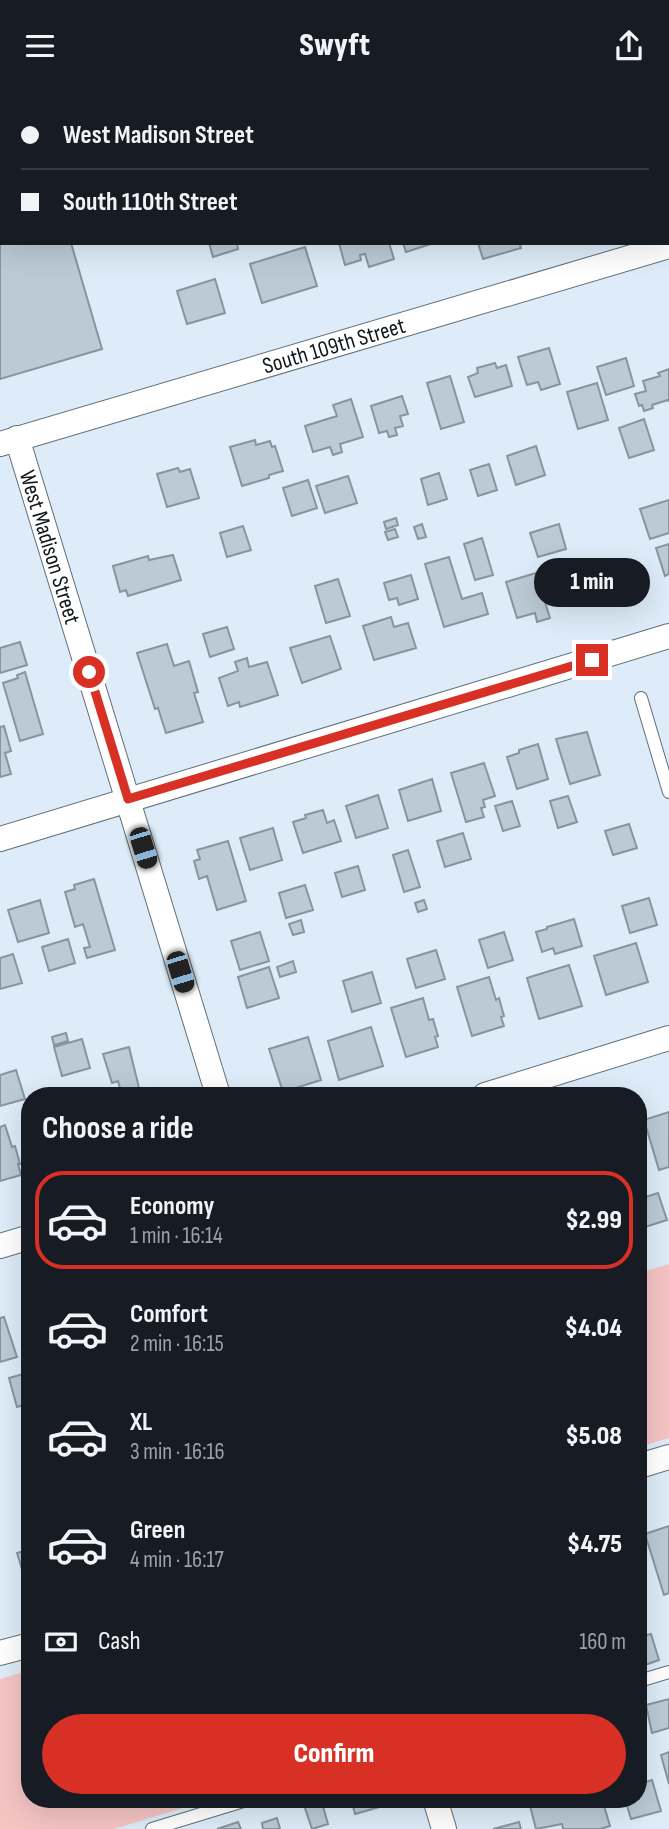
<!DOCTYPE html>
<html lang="en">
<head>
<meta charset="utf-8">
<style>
  :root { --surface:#171b24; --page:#20242c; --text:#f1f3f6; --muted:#9ea1a6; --line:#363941; --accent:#d93025 }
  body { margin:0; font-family:"Sofia Sans Condensed",sans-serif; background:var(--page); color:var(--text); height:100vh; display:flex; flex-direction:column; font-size:26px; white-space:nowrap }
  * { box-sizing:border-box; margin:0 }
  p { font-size:23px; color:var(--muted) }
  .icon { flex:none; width:38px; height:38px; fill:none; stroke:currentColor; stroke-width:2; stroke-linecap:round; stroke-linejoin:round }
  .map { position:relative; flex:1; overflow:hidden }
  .details { position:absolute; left:21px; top:996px; width:626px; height:721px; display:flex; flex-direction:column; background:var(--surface); border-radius:28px; box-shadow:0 7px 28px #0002 }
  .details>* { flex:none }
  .hud { position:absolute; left:0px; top:0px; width:670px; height:154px; box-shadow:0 7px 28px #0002; display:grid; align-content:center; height:154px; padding:0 21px; background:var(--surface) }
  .end { position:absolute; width:32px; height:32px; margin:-16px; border:9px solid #d93025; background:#fff; box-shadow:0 0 0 4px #fff }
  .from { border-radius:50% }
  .bubble { position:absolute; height:49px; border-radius:24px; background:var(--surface); box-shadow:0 7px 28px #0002; font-size:23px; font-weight:800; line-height:49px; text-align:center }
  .car { position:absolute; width:21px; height:42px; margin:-21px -10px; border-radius:9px; box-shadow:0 0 5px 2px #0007; background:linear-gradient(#222 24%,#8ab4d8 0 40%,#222 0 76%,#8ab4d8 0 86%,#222 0) }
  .hud b { display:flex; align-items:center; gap:24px; height:66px; font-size:26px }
  .hud b+b { border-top:2px solid var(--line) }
  .hud i { width:18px; height:18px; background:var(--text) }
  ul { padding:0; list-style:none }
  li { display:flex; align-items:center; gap:21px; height:98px; margin:0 14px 10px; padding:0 7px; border:4px solid transparent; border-radius:28px }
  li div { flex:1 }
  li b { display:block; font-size:26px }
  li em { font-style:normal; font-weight:800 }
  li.on { border-color:var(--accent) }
  li>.icon { width:63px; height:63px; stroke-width:1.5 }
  h2 { padding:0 21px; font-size:32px; line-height:84px }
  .pay { display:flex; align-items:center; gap:18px; height:77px; padding:0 21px; font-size:26px }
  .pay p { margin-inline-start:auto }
  .action { display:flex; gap:14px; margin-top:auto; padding:14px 21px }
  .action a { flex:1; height:80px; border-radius:42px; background:var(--accent); color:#fff; font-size:28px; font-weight:800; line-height:80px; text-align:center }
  header { display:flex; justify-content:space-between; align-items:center; height:91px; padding:0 21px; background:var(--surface); font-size:32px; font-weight:800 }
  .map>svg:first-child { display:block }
  .green { fill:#f4c4c3 }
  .building { fill:#bbcad5; stroke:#8695a0; stroke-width:2 }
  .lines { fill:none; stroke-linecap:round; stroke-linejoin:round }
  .service-casing { stroke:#616f79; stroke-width:14 }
  .minor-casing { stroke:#616f79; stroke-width:26 }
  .service { stroke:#fff; stroke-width:12 }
  .minor { stroke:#fff; stroke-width:24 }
  .route { stroke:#d93025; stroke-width:9 }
  .labels { text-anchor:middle; stroke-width:5; stroke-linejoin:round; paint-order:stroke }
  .street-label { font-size:23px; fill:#10161a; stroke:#ddecf8 }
</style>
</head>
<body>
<header><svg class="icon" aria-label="menu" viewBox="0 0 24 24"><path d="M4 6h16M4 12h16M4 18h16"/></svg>Swyft<svg class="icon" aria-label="share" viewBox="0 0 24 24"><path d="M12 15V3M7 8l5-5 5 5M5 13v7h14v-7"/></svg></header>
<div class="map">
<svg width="669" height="1738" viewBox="0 0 669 1738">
  <rect width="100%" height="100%" fill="#ddecf8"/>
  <!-- green -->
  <path class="green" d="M669 1173V1347L639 1356V1182Z
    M30 1579V1708H212L114 1738H0V1588Z"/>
  <!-- building -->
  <path class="building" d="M484 0H581L582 2H479Z
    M0 53H2V152H71L102 258 0 288Z
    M209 152H237L238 158 213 166Z
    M339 152H389L394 168 369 176 365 163 360 164 361 169 345 174Z
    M403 152H434L406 161Z
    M478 152H525L520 154 521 157 483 168Z
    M305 156 317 195 262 212 250 173Z
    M215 188 225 222 187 233 177 200Z
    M549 257 560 293 541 299 538 291 527 294 518 266Z
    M626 267 634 295 606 304 597 276Z
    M495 272 497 277 506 274 512 295 475 306 468 286 478 282 477 277Z
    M669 278V310L668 309 652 314 653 317 644 320 642 314 639 315 635 303 646 300 643 290 660 285 658 282Z
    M450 285 464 331 441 338 427 292Z
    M597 292 608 329 578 338 567 301Z
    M402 305 408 323 400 325 403 335 395 337 397 344 389 346 387 340 379 342 371 315Z
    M351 308 363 346 340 353 342 361 333 364 330 356 313 361 305 335 337 325 333 314Z
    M644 328 654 359 629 367 619 337Z
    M255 349 256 354 270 350 272 356 275 355 283 380 269 384V387L242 395 230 356Z
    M536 355 545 384 516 394 507 365Z
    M489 373 497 399 478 405 470 379Z
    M178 377 180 381 190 378 199 407 167 416 157 383Z
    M439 382 447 408 428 414 421 388Z
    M348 385 357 412 325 422 316 395Z
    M308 389 317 417 292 425 283 397Z
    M669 409V442L650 448 640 418Z
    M396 427 398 434 386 438 384 431Z
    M422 433 426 446 418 448 414 436Z
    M559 433 566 458 538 466 530 442Z
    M243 435 251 459 227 466 220 442Z
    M395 438 398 446 388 449 385 441Z
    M482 447 493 484 475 489 464 453Z
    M669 453V483L665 485 656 457Z
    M173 464 181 489 128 505 126 499 120 501 113 475 148 465 149 469Z
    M449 466 462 508 482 502 488 523 444 536 425 473Z
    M536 482 550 527 537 531 535 522 517 527 506 491Z
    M411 484 418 508 399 514 397 507 389 509 384 492Z
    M338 488 350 525 326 532 315 495Z
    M391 526 394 536 408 532 416 557 374 569 363 535Z
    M227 536 234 558 210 566 203 543Z
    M330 545 341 578 302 592 290 557Z
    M20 551 27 574 0 582V557Z
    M167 553 174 575 189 570 198 601 194 602 203 631 166 642 158 617 155 618 137 562Z
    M247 567 249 576 267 571 278 604 240 616 239 611 228 615 219 587 238 580 235 571Z
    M25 581 43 643 20 650 3 592 18 587 17 584Z
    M4 635 11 660 5 662 11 683 0 686V636Z
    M587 641 600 684 570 693 556 648Z
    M538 653 548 688 517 698 507 666 519 662V659Z
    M484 672 495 705 483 709 485 716 481 717 484 726 466 731 451 682Z
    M432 688 441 720 408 730 399 699Z
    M378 704 388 737 356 747 346 715Z
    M568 705 577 731 558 737 550 710Z
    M512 710 520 735 503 740 495 715Z
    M323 719 327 732 334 729 341 750 303 762 293 731 306 727 305 724Z
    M629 733 637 757 613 764 605 740Z
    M273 737 282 769 250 779 240 747Z
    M463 742 471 768 445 776 437 750Z
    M228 750 246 810 217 819 207 785 199 788 194 770 200 768 197 759Z
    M408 759 420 796 404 801 393 764Z
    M358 775 365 799 342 806 335 782Z
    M94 788 115 859 87 867 84 857 90 856 83 833 75 836 65 801 75 798 74 794Z
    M305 794 313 819 286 827 279 802Z
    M649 807 657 834 630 842 622 815Z
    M40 809 49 842 18 851 8 819Z
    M424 809 427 818 418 821 415 812Z
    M574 828 582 855 555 863 553 857 542 861 536 841 547 838V836Z
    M301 829 304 841 293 844 289 833Z
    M260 841 269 870 240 879 231 850Z
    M504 841 513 869 488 877 479 849Z
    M68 848 75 872 49 880 42 856Z
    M636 852 648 891 606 904 594 865Z
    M436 859 445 888 416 897 407 868Z
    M13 863 22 892 0 898V867Z
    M293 870 296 881 280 886 277 876Z
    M569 874 582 915 539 928 527 887Z
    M269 876 279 907 247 917 238 886Z
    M372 881 381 912 352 921 343 890Z
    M489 886 496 909 499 907 504 925 501 926 504 935 472 945 457 896Z
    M423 907 429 929 433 928 438 945 435 946 438 956 406 966 391 917Z
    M371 936 383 975 339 989 328 950Z
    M66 942 68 950 54 954 52 946Z
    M308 946 321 989 283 1001 269 958Z
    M82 948 90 977 62 985 54 956Z
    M129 956 140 1001 152 997 154 1004H122L118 990 112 992 103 963Z
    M16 979 25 1008 0 1015V984Z
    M669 1021V1076L659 1079 644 1029Z
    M5 1034 12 1056 15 1055 20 1073H18L21 1084 0 1090V1036Z
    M658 1102 667 1129 642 1137 639 1126V1108Z
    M4 1226 17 1266 0 1271V1227Z
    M30 1281V1312L17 1316 9 1287Z
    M669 1435V1502L664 1504 645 1443Z
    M30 1451V1487L25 1488 17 1462 28 1459 25 1452Z
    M651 1543 659 1569 639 1576V1546Z
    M669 1608V1637L652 1642 646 1614Z
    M669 1661V1693L661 1664Z
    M652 1689 661 1720 631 1728 625 1708H639V1693Z
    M321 1708 328 1733 312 1738 304 1714Z
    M351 1708H381L383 1715 355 1723Z
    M539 1708H556L558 1713 575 1708H602L610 1735 600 1738H563L562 1733 536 1738 529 1711Z
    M277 1727 280 1738H263L262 1732Z
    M238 1731 241 1738H217Z
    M519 1731 521 1738H493Z"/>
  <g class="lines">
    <!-- service casing -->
    <g class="service-casing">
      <path id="service" d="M597 0V2
        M641 607 669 701
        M639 1590 669 1581
        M152 1738 250 1708"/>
    </g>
    <!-- minor casing -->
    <g class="minor-casing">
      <g id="minor">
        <path id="s1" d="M17 347 218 1004"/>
        <path id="s2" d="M0 353 669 155"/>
        <path d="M0 748 669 545"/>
        <path d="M485 1004 669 947"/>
        <path d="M0 1155 30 1146"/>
        <path d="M639 1375 669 1366"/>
        <path d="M0 1562 30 1554"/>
        <path d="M435 1708 444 1738"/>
      </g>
    </g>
    <!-- service -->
    <use href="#service" class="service"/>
    <!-- minor -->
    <use href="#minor" class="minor"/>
  </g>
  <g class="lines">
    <!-- route -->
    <path class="route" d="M89 581 128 708 592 569"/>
  </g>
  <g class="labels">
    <!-- street labels -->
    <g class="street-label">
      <text dy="8" stroke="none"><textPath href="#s2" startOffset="348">South 109th Street</textPath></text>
      <text dy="8" stroke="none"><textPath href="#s1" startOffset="114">West Madison Street</textPath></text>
    </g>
  </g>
</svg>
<i class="end from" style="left:89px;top:581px"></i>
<i class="end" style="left:592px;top:569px"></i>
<div class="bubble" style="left:534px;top:467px;width:116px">1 min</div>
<i class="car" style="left:143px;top:757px;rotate:163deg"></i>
<i class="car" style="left:180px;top:881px;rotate:163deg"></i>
<div class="hud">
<b><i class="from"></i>West Madison Street</b>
<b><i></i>South 110th Street</b>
</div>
<section class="details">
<h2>Choose a ride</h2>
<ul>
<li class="on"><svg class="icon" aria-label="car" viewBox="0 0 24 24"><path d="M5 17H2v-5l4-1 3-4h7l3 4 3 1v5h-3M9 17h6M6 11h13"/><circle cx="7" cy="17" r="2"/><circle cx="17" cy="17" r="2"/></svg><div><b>Economy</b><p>1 min · 16:14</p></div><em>$2.99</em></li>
<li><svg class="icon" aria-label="car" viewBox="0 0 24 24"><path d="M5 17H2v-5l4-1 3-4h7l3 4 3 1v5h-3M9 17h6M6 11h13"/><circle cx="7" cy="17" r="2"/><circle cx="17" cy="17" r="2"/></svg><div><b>Comfort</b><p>2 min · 16:15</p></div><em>$4.04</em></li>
<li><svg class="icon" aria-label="car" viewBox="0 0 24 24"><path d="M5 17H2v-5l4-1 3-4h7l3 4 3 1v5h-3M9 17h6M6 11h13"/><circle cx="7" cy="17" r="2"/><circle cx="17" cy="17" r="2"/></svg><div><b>XL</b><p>3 min · 16:16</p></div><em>$5.08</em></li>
<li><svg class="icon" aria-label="car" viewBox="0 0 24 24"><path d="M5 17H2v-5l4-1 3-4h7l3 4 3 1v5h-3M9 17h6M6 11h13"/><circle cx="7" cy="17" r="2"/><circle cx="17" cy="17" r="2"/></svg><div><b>Green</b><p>4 min · 16:17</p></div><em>$4.75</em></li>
</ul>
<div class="pay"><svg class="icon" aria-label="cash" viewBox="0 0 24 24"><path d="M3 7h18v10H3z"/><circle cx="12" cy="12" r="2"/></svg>Cash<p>160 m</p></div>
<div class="action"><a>Confirm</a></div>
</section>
</div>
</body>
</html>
